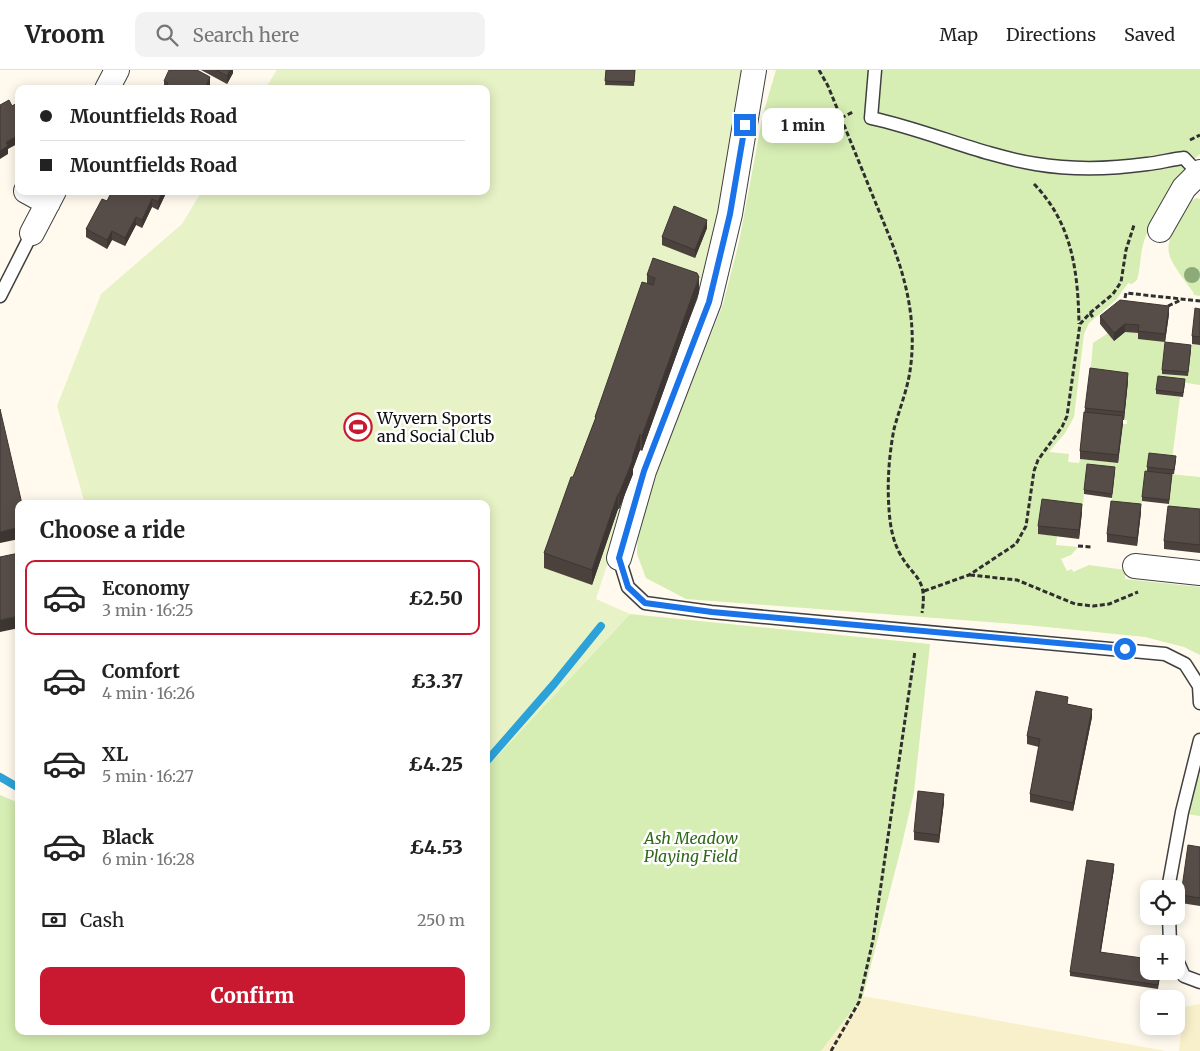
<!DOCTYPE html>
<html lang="en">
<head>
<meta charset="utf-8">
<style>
  :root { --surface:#fff; --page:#f2f2f2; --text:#222; --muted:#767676; --line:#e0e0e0; --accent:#c91930 }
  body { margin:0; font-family:Merriweather,serif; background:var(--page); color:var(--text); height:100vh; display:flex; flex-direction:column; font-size:19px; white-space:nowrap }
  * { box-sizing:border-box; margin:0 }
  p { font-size:16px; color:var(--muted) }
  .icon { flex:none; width:28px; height:28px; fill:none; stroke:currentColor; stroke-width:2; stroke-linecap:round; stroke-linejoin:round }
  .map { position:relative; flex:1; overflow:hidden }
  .details { position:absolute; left:15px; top:430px; width:475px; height:535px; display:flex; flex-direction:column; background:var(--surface); border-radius:10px; box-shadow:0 2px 12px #0003 }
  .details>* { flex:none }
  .banner { position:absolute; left:15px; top:15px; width:475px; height:110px; border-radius:10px; box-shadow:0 2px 12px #0003; display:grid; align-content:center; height:110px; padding:0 25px; background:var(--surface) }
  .controls { position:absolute; left:1140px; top:810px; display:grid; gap:10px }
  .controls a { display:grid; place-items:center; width:45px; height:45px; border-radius:10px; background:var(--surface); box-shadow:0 2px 12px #0003; font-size:25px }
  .end { position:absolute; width:22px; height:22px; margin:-11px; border:6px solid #1a73e8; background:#fff; box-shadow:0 0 0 2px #fff }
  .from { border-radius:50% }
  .bubble { position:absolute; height:35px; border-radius:10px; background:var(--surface); box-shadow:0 2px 12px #0003; font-size:16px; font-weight:800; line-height:35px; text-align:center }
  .banner b { display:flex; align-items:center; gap:18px; height:48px; font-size:19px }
  .banner b+b { border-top:1px solid var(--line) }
  .banner i { width:12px; height:12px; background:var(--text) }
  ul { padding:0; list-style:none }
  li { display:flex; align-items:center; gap:15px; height:75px; margin:0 10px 8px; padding:0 15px; border:2px solid transparent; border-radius:10px }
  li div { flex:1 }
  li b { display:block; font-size:19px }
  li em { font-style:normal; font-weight:800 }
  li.selected { border-color:var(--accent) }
  li>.icon { width:45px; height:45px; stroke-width:1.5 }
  h2 { padding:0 25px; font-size:22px; line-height:60px }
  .pay { display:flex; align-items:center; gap:12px; height:55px; padding:0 25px; font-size:19px }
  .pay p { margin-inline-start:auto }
  .button { display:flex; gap:10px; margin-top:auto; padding:10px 25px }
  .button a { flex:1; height:58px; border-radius:10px; background:var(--accent); color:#fff; font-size:20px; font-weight:800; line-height:58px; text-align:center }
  header { display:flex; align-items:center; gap:30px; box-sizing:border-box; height:70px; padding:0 25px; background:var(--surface); border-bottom:1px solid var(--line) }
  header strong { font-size:24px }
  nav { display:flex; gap:28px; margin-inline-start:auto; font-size:18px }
  .search { width:350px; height:45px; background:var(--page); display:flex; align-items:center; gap:12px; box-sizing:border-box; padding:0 18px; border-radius:10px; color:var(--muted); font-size:19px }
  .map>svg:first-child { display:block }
  .farmland { fill:#f8f0cb }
  .green { fill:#d6edb3 }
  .pitch { fill:#e7f3c6 }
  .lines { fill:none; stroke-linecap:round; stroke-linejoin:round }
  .stream { stroke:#2da2d9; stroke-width:8 }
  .lane-casing { stroke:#404040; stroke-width:15 }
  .street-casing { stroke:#404040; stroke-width:26 }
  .path { stroke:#2f2f2f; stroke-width:3; stroke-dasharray:5 2.5; stroke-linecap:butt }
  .lane { stroke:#fff; stroke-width:12 }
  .street { stroke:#fff; stroke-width:24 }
  .tree { fill:#8dab78 }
  .wall { fill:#4b423e }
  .shaded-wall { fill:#3d3632 }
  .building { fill:#574d48; stroke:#3d3632 }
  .route { stroke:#1a73e8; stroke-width:6 }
  .labels { text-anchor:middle; stroke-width:5; stroke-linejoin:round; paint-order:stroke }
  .poi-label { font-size:16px; fill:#0d0d0d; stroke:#fff; text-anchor:start }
  .park-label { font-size:16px; font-style:italic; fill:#306a18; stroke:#fff }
</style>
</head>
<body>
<header>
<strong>Vroom</strong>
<div class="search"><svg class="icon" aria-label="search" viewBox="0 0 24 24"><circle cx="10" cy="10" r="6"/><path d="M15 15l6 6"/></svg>Search here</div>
<nav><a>Map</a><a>Directions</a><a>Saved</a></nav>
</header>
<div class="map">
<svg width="1200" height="981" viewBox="0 0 1200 981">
  <rect width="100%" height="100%" fill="#fffaed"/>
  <!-- farmland -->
  <path class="farmland" d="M863 926 1166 981H821Z
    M1200 934V981H1179L1184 937Z"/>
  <!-- green -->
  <path class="green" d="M776 0H1200V84C1176 104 1149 149 1142 179 1140 190 1140 200 1137 210L1132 214 1128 213 1116 230 1089 253 1084 264 1074 347 1065 363 1049 382 1069 384 1068 392 1079 393 1080 389 1118 393 1123 354H1127V350H1124L1128 311 1090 307 1093 273 1108 263 1114 271 1125 262 1139 263 1165 272 1162 304 1188 306 1192 274 1200 275V315L1174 311 1156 324 1180 327 1172 390 1159 403 1200 407V447L1168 444 1172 408 1145 405 1141 442 1111 439 1115 401 1087 398 1082 442 1042 437 1039 464 1057 466 1056 475 1078 477 1071 485 1061 489 1067 501 1072 499 1073 502 1089 495 1125 500V509L1200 517V585L1184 577 1145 567 1027 555 686 529 646 508 637 484 638 455 675 355 723 234 739 172 763 44Z
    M1196 128 1200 129V226L1194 225 1193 222C1161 178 1162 183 1186 135L1189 132Z
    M630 544 930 574 914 722 902 774 863 926 821 981H0V725L19 733V961H486V698Z
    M1200 702V746L1187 744Z"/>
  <!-- pitch -->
  <path class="pitch" d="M277 0H745L707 206 645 378 596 529 630 544 486 698V434H85L57 336 101 224 182 154 202 121H486V19H265Z"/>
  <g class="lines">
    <!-- stream -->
    <path class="stream" d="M486 692 554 614 601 556
      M0 707 19 718"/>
    <!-- lane casing -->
    <g class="lane-casing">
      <path id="lane" d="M875 0 871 48C927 60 980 85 1036 94 1072 100 1111 99 1147 94 1159 93 1172 89 1184 88L1198 103
        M0 226 32 163
        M619 488 628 517 645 533 711 542 1165 584 1185 594 1199 616 1200 633
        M1168 819 1182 742 1200 670
        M1169 846 1170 874
        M1176 888 1184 906 1200 912"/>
    </g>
    <!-- street casing -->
    <g class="street-casing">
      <path id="street" d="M107 19 117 0
        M26 121 48 133
        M1160 160 1184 118 1200 102
        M32 163 54 121
        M619 488 644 401 709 232 730 144 754 0
        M1135 496 1200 503"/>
    </g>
    <!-- path -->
    <path class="path" d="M819 0 828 16 890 168C907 211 917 254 910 301 907 321 899 340 894 359 889 385 887 413 889 439 890 454 892 468 899 482 913 509 928 506 922 543
      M841 48 853 42
      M1190 70 1200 65
      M1034 114C1072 153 1078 201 1079 254
      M1125 228 1126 223 1200 231
      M1168 236 1181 230
      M1090 243 1094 249
      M1078 476 1092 477
      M970 505 1017 510 1075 534 1093 536 1109 534 1138 522
      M924 521 969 505 1016 474 1026 456 1034 401 1038 390 1062 357 1067 346 1080 254 1090 243 1113 224 1121 212 1126 180 1134 155
      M831 981 859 932 873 870 915 581"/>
    <!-- lane -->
    <use href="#lane" class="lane"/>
    <!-- street -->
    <use href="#street" class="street"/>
  </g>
  <!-- trees -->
  <circle class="tree" cx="1192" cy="205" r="8"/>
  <!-- wall -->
  <path class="wall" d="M201 0H233V3L227 14Z
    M606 0H635L634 16 605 15Z
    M164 11 210 15 208 19H164Z
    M112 121H167L158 140 152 137 142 158 136 155 125 176 112 170 107 179 86 167V159L107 131Z
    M707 158 695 188 662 175V167Z
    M647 205 699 222 642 381 640 380 633 399V404L619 439H618L592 515 544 498V483L595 350V347L647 213Z
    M1200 239V275L1192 274V266Z
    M1169 244 1165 272 1138 269V263L1125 262 1114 271 1100 254V246Z
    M1191 280 1188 306 1162 304V300Z
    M1128 311 1124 350H1123L1118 393 1080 389V381L1085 338Z
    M1185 313 1183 327 1156 324V320Z
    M1176 390 1174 404H1172L1169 434 1142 431V427L1147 401V397Z
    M1115 401 1112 428 1084 424V420Z
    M1200 439V483L1164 479V471Z
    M1082 442 1079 469 1038 464V456Z
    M1141 442 1137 476 1107 472V464Z
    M1068 634 1092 647 1073 741 1030 732V724L1039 677 1027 674V666Z
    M944 732 939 773 914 770V762Z
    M1200 777V836L1181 833V825Z
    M1114 799 1101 882 1149 901H1161L1158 919 1070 906V902Z"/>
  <!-- shaded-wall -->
  <path class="shaded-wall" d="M230 0H233V3L227 14V6Z
    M210 7V15L208 19H204Z
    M19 65V73L8 79V84L0 89V81L6 72Z
    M163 121H167L158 140V132Z
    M152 129V137L142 158V150Z
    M136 147V155L125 176V168Z
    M707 150V158L695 188V180Z
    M112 161V170L107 179V170Z
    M699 207V222L642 381V366Z
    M1169 236V244L1165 272V264Z
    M1125 254V262L1114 271V263Z
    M1128 303V311L1124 350V342Z
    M1123 346V354L1118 393V385Z
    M640 364V380L633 399V404L619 439V424Z
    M618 424V439L592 515V500Z
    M1082 434V442L1079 469V460Z
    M1141 434V442L1137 476V468Z
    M19 457V469L0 473V462Z
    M19 546V558L0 562V550Z
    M1092 639V647L1073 741V733Z
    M944 724V732L939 773V765Z
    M1114 794V799L1100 886V882Z"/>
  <!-- building -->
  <path class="building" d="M169 0H197L210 7 204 19H166L168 13 164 11Z
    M216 0H230L227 6Z
    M606 0H635L634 12 605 11Z
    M9 30 12 36 19 32V65L6 72 8 76 0 81V35Z
    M112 121H163L158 132 152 129 142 150 136 147 125 168 112 161 107 170 86 159 102 129 107 131Z
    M674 136 707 150 695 180 662 167Z
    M653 188 697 203 699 207 642 366 640 364 632 389H633L619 424H618L592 500 544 483 571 407H573L596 347H595L642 212 653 215 655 208 647 205Z
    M1120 230 1169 236 1165 264 1138 261 1139 255 1125 254 1114 263 1100 246Z
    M1195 238 1200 239V267L1192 266Z
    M1165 272 1191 275 1188 302 1162 300Z
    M1090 298 1128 303 1124 342 1085 338Z
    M1158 306 1185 309 1183 323 1156 320Z
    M0 339 22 434H19V457L0 462Z
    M1084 342 1123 346 1118 385 1080 381Z
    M1149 383 1176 386 1174 400 1147 397Z
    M1087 394 1115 397 1112 424 1084 420Z
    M1145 401 1172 404 1169 430 1142 427Z
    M1042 429 1082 434 1079 460 1038 456Z
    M1111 431 1141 434 1137 468 1107 464Z
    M1168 436 1200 439V475L1164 471Z
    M19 483V546L0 550V487Z
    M1036 621 1068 627 1067 634 1092 639 1073 733 1030 724 1040 669 1027 666Z
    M918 721 944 724 939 765 914 762Z
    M1188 775 1200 777V828L1181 825Z
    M1087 790 1114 794 1100 882 1149 889V901H1160L1158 915 1070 902Z"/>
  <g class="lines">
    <!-- route -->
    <path class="route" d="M745 55 730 144 709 232 644 401 619 488 628 517 645 533 712 542 1125 579"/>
  </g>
  <!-- icons -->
  <defs>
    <g id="stadium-ring" transform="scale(1.4375)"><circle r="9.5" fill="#fff" stroke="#c91930" stroke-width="1.5"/><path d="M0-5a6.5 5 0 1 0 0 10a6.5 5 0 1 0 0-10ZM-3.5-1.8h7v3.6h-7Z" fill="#c91930"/></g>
  </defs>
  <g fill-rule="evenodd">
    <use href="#stadium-ring" x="358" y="357"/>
  </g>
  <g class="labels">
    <!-- poi labels -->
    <g class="poi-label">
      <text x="377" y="354">Wyvern Sports<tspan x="377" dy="18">and Social Club</tspan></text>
    </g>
    <!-- park labels -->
    <g class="park-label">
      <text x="691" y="774">Ash Meadow<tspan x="691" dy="18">Playing Field</tspan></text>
    </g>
  </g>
</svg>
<div class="controls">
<a><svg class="icon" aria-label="locate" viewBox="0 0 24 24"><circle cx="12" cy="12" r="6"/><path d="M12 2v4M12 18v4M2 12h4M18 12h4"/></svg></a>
<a>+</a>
<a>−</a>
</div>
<i class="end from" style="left:1125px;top:579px"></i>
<i class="end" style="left:745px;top:55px"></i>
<div class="bubble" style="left:762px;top:38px;width:82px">1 min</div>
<div class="banner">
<b><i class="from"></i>Mountfields Road</b>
<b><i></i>Mountfields Road</b>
</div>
<section class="details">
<h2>Choose a ride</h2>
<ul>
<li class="selected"><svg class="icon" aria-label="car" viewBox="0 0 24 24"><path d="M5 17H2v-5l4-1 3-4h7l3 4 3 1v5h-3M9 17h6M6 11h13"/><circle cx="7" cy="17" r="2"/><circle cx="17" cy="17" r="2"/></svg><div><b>Economy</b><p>3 min · 16:25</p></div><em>£2.50</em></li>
<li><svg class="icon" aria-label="car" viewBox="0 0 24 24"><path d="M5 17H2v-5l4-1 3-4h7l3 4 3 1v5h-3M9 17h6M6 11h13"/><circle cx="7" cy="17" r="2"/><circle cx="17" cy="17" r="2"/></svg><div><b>Comfort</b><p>4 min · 16:26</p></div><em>£3.37</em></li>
<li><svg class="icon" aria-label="car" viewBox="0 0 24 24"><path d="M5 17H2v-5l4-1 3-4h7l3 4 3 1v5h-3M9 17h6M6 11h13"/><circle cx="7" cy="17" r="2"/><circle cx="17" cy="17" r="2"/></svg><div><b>XL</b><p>5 min · 16:27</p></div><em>£4.25</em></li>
<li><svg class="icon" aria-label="car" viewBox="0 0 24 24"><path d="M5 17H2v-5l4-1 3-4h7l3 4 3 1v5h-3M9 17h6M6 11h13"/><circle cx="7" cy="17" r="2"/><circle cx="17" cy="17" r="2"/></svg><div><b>Black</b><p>6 min · 16:28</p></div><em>£4.53</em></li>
</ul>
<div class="pay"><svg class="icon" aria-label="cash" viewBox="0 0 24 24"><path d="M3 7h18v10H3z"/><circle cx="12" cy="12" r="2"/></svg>Cash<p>250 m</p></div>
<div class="button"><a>Confirm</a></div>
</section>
</div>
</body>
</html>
